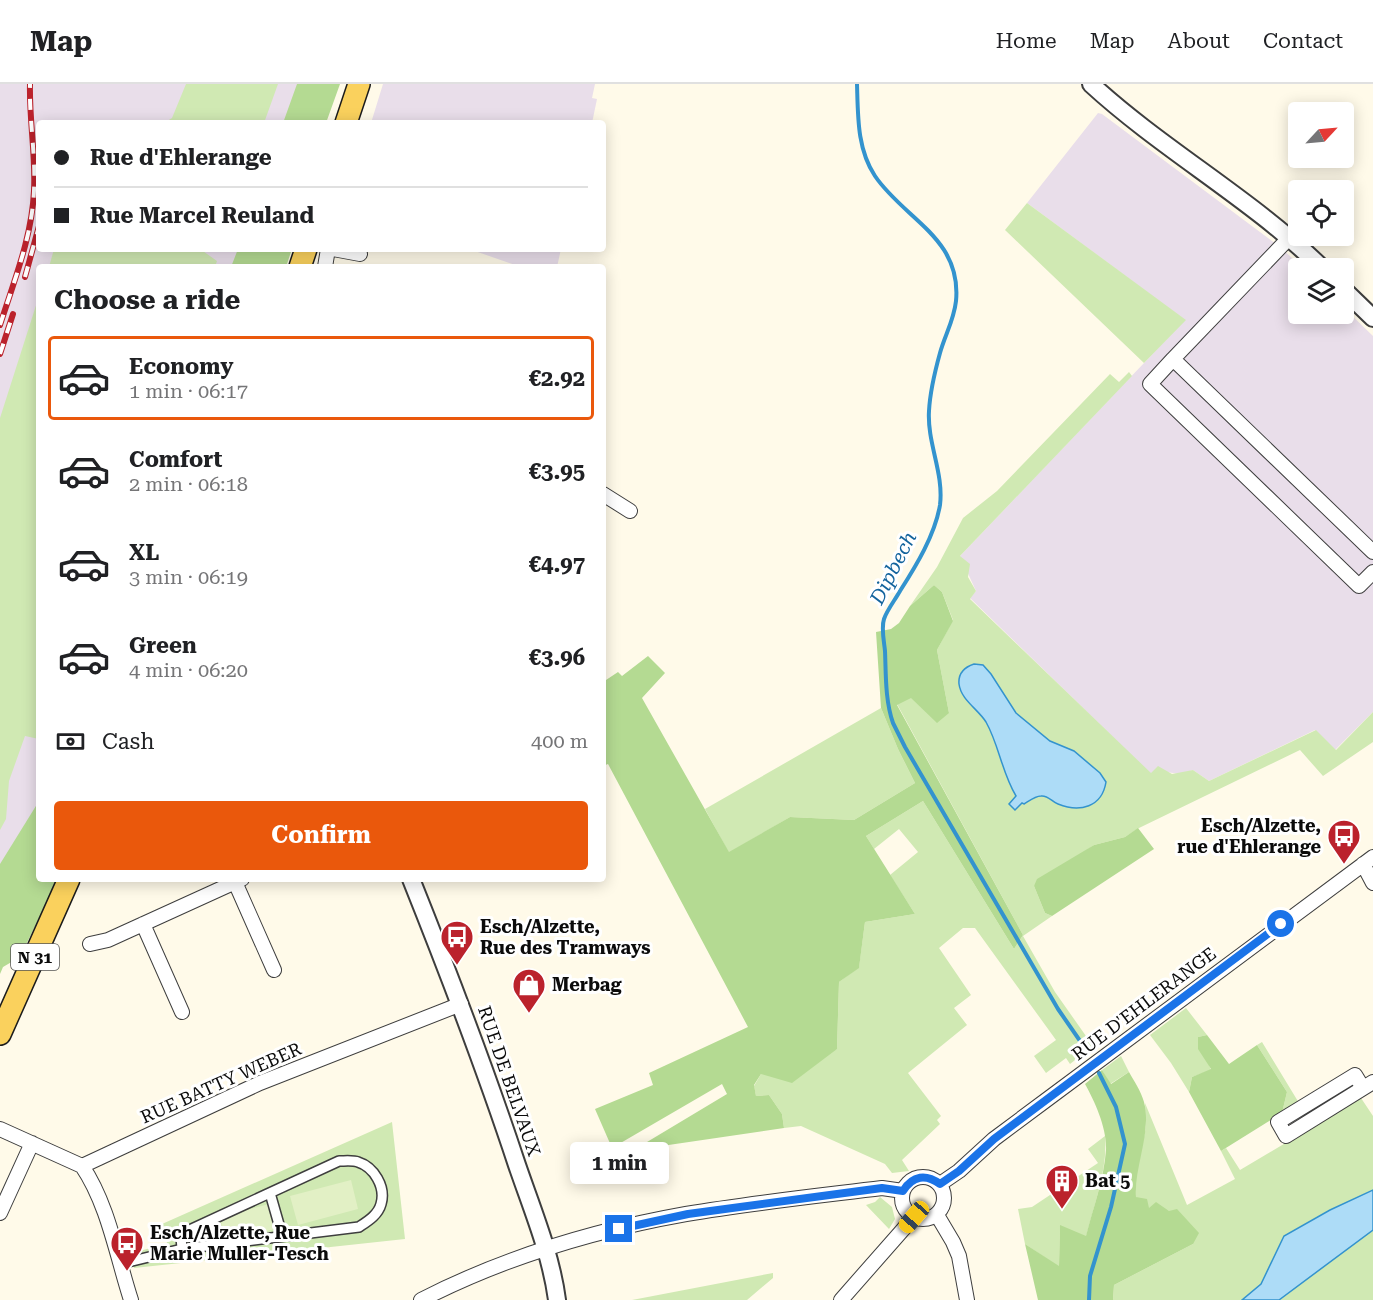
<!DOCTYPE html>
<html lang="en">
<head>
<meta charset="utf-8">
<style>
  :root { --surface:#fff; --page:#f6f6f6; --text:#202124; --muted:#757577; --line:#e0e0e0; --accent:#ea580c }
  body { margin:0; font-family:"Roboto Serif",serif; background:var(--page); color:var(--text); height:100vh; display:flex; flex-direction:column; font-size:22px; white-space:nowrap }
  * { box-sizing:border-box; margin:0 }
  p { font-size:20px; color:var(--muted) }
  .icon { flex:none; width:33px; height:33px; fill:none; stroke:currentColor; stroke-width:2; stroke-linecap:round; stroke-linejoin:round }
  .map { position:relative; flex:1; overflow:hidden }
  .drawer { position:absolute; left:36px; top:180px; width:570px; height:618px; display:flex; flex-direction:column; background:var(--surface); border-radius:6px; box-shadow:0 3px 15px #0003 }
  .drawer>* { flex:none }
  .hud { position:absolute; left:36px; top:36px; width:570px; height:132px; border-radius:6px; box-shadow:0 3px 15px #0003; display:grid; align-content:center; height:132px; padding:0 18px; background:var(--surface) }
  .needle { width:39px; rotate:64deg }
  .tools { position:absolute; left:1288px; top:18px; display:grid; gap:12px }
  .tools a { display:grid; place-items:center; width:66px; height:66px; border-radius:6px; background:var(--surface); box-shadow:0 3px 15px #0003; font-size:30px }
  .end { position:absolute; width:27px; height:27px; margin:-14px; border:8px solid #1a73e8; background:#fff; box-shadow:0 0 0 3px #fff }
  .from { border-radius:50% }
  .bubble { position:absolute; height:42px; border-radius:6px; background:var(--surface); box-shadow:0 3px 15px #0003; font-size:20px; font-weight:700; line-height:42px; text-align:center }
  .car { position:absolute; width:18px; height:36px; margin:-18px -9px; border-radius:8px; box-shadow:0 0 4px 2px #0007; background:linear-gradient(#f5c518 24%,#345 0 40%,#f5c518 0 76%,#345 0 86%,#f5c518 0) }
  .hud b { display:flex; align-items:center; gap:21px; height:57px; font-size:22px }
  .hud b+b { border-top:2px solid var(--line) }
  .hud i { width:15px; height:15px; background:var(--text) }
  ul { padding:0; list-style:none }
  li { display:flex; align-items:center; gap:18px; height:84px; margin:0 12px 9px; padding:0 6px; border:3px solid transparent; border-radius:6px }
  li div { flex:1 }
  li b { display:block; font-size:22px }
  li em { font-style:normal; font-weight:700 }
  li.on { border-color:var(--accent) }
  li>.icon { width:54px; height:54px; stroke-width:1.5 }
  h2 { padding:0 18px; font-size:27px; line-height:72px }
  .pay { display:flex; align-items:center; gap:15px; height:66px; padding:0 18px; font-size:22px }
  .pay p { margin-inline-start:auto }
  .cta { display:flex; gap:12px; margin-top:auto; padding:12px 18px }
  .cta a { flex:1; height:69px; border-radius:6px; background:var(--accent); color:#fff; font-size:24px; font-weight:700; line-height:69px; text-align:center }
  header { display:flex; align-items:center; gap:36px; box-sizing:border-box; height:84px; padding:0 30px; background:var(--surface); border-bottom:2px solid var(--line) }
  header strong { font-size:28px }
  nav { display:flex; gap:33px; margin-inline-start:auto; font-size:21px }
  .map>svg:first-child { display:block }
  .industrial { fill:#e9deea }
  .green { fill:#d0e9b3 }
  .forest { fill:#b4da92 }
  .pitch { fill:#e2f0c5 }
  .water { fill:#addcf7; stroke:#3393ce; stroke-width:1.5 }
  .lines { fill:none; stroke-linecap:round; stroke-linejoin:round }
  .stream { stroke:#3393ce; stroke-width:4 }
  .pedestrian-casing { stroke:#3e3e3e; stroke-width:12 }
  .minor-casing { stroke:#3e3e3e; stroke-width:16 }
  .tertiary-casing { stroke:#3e3e3e; stroke-width:20 }
  .primary-casing { stroke:#1c1c1c; stroke-width:24 }
  .pedestrian { stroke:#fff; stroke-width:9 }
  .minor { stroke:#fff; stroke-width:14 }
  .tertiary { stroke:#fff; stroke-width:16 }
  .primary { stroke:#fad15d; stroke-width:21 }
  .rail-casing { stroke:#bb222c; stroke-width:6 }
  .rail { stroke:#fff; stroke-width:4; stroke-dasharray:11; stroke-linecap:butt }
  .route { stroke:#1a73e8; stroke-width:8 }
  .labels { text-anchor:middle; stroke-width:6; stroke-linejoin:round; paint-order:stroke }
  .shield { fill:#fff; stroke:#545454; stroke-width:1.5 }
  .shield-label { font-size:16px; font-weight:bold; fill:#0b0b0b }
  .poi-label { font-size:18px; font-weight:bold; fill:#0b0b0b; stroke:#fff; text-anchor:start }
  .street-label { font-size:18px; fill:#0b0b0b; stroke:#fff }
  .water-label { font-size:20px; font-style:italic; fill:#14649d; stroke:#fff }
</style>
</head>
<body>
<header>
<strong>Map</strong>
<nav><a>Home</a><a>Map</a><a>About</a><a>Contact</a></nav>
</header>
<div class="map">
<svg width="1373" height="1216" viewBox="0 0 1373 1216">
  <rect width="100%" height="100%" fill="#fffae9"/>
  <!-- industrial -->
  <path class="industrial" d="M0 0H308L294 39H39V165H249L242 183H39V744L0 812Z
    M383 0H595L592 14 597 15 592 39H371Z
    M1098 29 1102 30 1280 163 1303 184H1299V230H1344V224L1373 252V628L1335 666 1315 646 1209 697 1193 686 1180 690 1166 688 1151 690 970 514 976 507 960 472 1185 236 1027 119Z
    M469 165H561L557 183H521Z"/>
  <!-- green -->
  <path class="green" d="M186 0H278L264 39H164L172 34Z
    M1027 119 1186 236 1144 279 1005 146Z
    M54 165H200L217 177 215 183H49Z
    M39 212V655L25 652 9 697 6 735 0 746V334Z
    M1129 288 1132 292 960 472 970 480 968 493 976 507 970 515 1151 689 1158 682 1172 690 1193 686 1209 697 1316 646 1336 666 1373 628V658L1323 692 1300 666 1139 744 1125 753 1094 761 1034 802 1045 829 1052 832 1023 852 1055 908 1093 962 1070 980 1066 974 1046 989 1034 972 1056 956 975 844H963L939 864 971 911 954 924 967 941 908 989 941 1032 937 1036 940 1040 902 1076 909 1087 892 1089 885 1080 801 1042 784 1044 782 1030 769 1011 756 1012 754 1002 761 990 837 965 839 898 859 883 865 838 915 830 890 791 918 768 899 745 874 765 866 752 923 717 1014 865 1023 851 897 620 911 613 949 629 937 566 953 536 942 508 934 501 910 522 937 483 963 434 997 407 1110 290 1119 298Z
    M881 624 898 665 915 699 854 736 790 733 729 769 705 725Z
    M1186 924 1207 951 1198 953 1211 986 1192 993 1189 1008 1171 979 1150 951Z
    M1262 958 1299 1019 1282 1029 1287 1008 1257 961Z
    M1121 972 1129 988 1110 1000 1102 986Z
    M1361 1014 1373 1032V1216H1113L1114 1201 1193 1160 1169 1127 1148 1124 1136 1113 1135 1097 1146 1043 1145 1019 1187 1121 1235 1095 1221 1067 1226 1064 1240 1086Z
    M392 1038 405 1155 134 1184 130 1170 167 1159 162 1140Z
    M1105 1052C1108 1085 1094 1120 1086 1153L1060 1142 1059 1183 1025 1160 1018 1125 1032 1123 1098 1079 1088 1065Z
    M880 1113 892 1123 895 1135 889 1145 866 1121 875 1118Z
    M773 1189V1194L747 1216H632Z"/>
  <!-- forest -->
  <path class="forest" d="M297 0H340L326 39H283Z
    M238 165H292L286 183H231Z
    M934 501 942 508 953 537 937 566 949 629 937 639 911 614 897 621 1023 851 1014 865 923 717 866 752 915 830 865 838 859 884 839 898 837 965 792 999 761 990 754 1001 756 1012 769 1011 782 1030 784 1044 648 1064 647 1058 727 1010 722 1000 612 1064 595 1025 653 1001 649 989 748 943 608 680 603 682V598L618 588 622 592 648 572 665 589 642 614 729 768 790 733 854 736 915 699 898 665 881 624 876 548 891 545 899 539 910 522Z
    M39 717V795H58L20 873 3 883 0 890V780Z
    M1138 744 1154 765 1052 832 1045 829 1034 802 1037 795 1094 761 1125 753Z
    M1207 951 1229 980 1257 961 1287 1008 1282 1029 1221 1067 1189 1008 1192 993 1211 985 1198 965V953Z
    M1102 986 1111 1000 1129 988C1134 997 1141 1007 1144 1018 1152 1049 1134 1082 1136 1113L1147 1115 1149 1124 1156 1118 1169 1127 1177 1125 1199 1149 1193 1160 1114 1201 1113 1216H1038L1025 1160 1059 1182 1060 1141 1086 1152C1093 1124 1104 1095 1106 1066 1107 1044 1095 1018 1085 1000Z"/>
  <!-- pitch -->
  <path class="pitch" d="M351 1096 358 1125 298 1141 290 1112Z
    M269 1120 275 1145 226 1158 220 1133Z"/>
  <!-- water -->
  <path class="water" d="M974 580 983 581 991 590 1016 629 1050 657 1074 667 1100 689 1106 698C1102 723 1080 729 1058 720 1052 718 1048 711 1041 712 1035 712 1029 717 1024 720L1022 719 1015 726 1009 720 1016 712C1002 689 999 661 986 638 978 625 961 616 959 600 958 589 965 583 974 580Z
    M1373 1106V1146L1279 1216H1242L1261 1200 1284 1152 1330 1126Z"/>
  <g class="lines">
    <!-- stream -->
    <path class="stream" d="M857 0C858 32 857 65 875 92 904 135 962 154 956 217 954 236 945 251 940 269 935 287 930 308 929 327 927 359 944 389 940 421 935 451 916 482 900 507 895 516 887 526 884 535 881 544 884 557 885 567 886 590 885 616 893 639 897 647 901 655 905 663L1058 925 1087 967
      M1089 1216 1090 1192 1111 1123 1125 1060 1116 1023 1099 989"/>
    <!-- pedestrian casing -->
    <g class="pedestrian-casing">
      <path id="pedestrian" d="M270 1109 282 1151
        M120 1180 182 1165 359 1143C368 1137 378 1131 381 1120 386 1103 374 1083 358 1078 353 1076 345 1077 339 1077L183 1149 181 1153 182 1165"/>
    </g>
    <!-- minor casing -->
    <g class="minor-casing">
      <path id="minor" d="M1290 153 1173 275 1373 468
        M333 165 360 170
        M325 183 328 165
        M1173 275 1150 300 1359 502 1373 488
        M603 410 630 427
        M1363 780 1373 799
        M235 798 274 886
        M143 840 182 928
        M90 860 108 856 242 795
        M1363 1004 1355 991 1278 1038 1286 1052 1373 998
        M0 1045 82 1082 260 999 461 920
        M82 1082C108 1120 117 1173 131 1216
        M902 1114a21 21 0 1 1 42 0a21 21 0 1 1-42 0Z
        M940 1100 959 1087 994 1055 1049 1014 1373 773
        M0 1129 32 1059
        M937 1131 953 1158 959 1172 967 1216
        M421 1216C503 1174 596 1146 686 1130 751 1119 817 1112 882 1104L903 1107
        M841 1216 914 1133"/>
    </g>
    <!-- tertiary casing -->
    <g class="tertiary-casing">
      <path id="tertiary" d="M1091 0C1164 67 1252 115 1322 184
        M1344 206 1373 234
        M411 795C449 890 485 984 517 1081 532 1125 551 1170 557 1216"/>
    </g>
    <!-- primary casing -->
    <g class="primary-casing">
      <path id="primary" d="M346 39 359 0
        M300 183 306 165
        M0 950 69 795"/>
    </g>
    <!-- pedestrian -->
    <use href="#pedestrian" class="pedestrian"/>
    <!-- minor -->
    <use href="#minor" class="minor"/>
    <!-- tertiary -->
    <use href="#tertiary" class="tertiary"/>
    <!-- primary -->
    <use href="#primary" class="primary"/>
    <!-- rail casing -->
    <g class="rail-casing">
      <path id="rail" d="M25 193 39 142
        M0 241C14 197 32 153 34 107 36 71 29 36 30 0
        M0 270 13 230"/>
    </g>
    <!-- rail -->
    <use href="#rail" class="rail"/>
  </g>
  <g class="lines">
    <!-- route -->
    <path class="route" d="M619 1145 688 1130 882 1104 903 1107C913 1091 926 1090 940 1100L959 1087 994 1055 1281 840"/>
  </g>
  <!-- icons -->
  <defs>
    <g id="bus-pin" transform="scale(1.725)"><path d="M0 17L-7.5 6A9.5 9.5 0 1 1 7.5 6Z" fill="#bb222c" stroke="#fff"/><path d="M-5-6H5V4H4V6H2V4H-2V6H-4V4H-5ZM-3.5-4V0h7V-4ZM-3.5 1.2v1.5H-2V1.2ZM2 1.2v1.5H3.5V1.2Z" fill="#fff"/></g>
    <g id="shop-pin" transform="scale(1.725)"><path d="M0 17L-7.5 6A9.5 9.5 0 1 1 7.5 6Z" fill="#bb222c" stroke="#fff"/><path d="M-5-2.5h2.3a2.7 3.5 0 0 1 5.4 0H5L5.5 6h-11ZM-1.5-2.5h3a1.5 2.3 0 0 0-3 0Z" fill="#fff"/></g>
    <g id="building-pin" transform="scale(1.725)"><path d="M0 17L-7.5 6A9.5 9.5 0 1 1 7.5 6Z" fill="#bb222c" stroke="#fff"/><path d="M-4-6H4V6H1V3H-1V6H-4ZM-2.5-4.3h1.7v1.8h-1.7ZM.8-4.3h1.7v1.8H.8ZM-2.5-1h1.7V.8h-1.7ZM.8-1h1.7V.8H.8Z" fill="#fff"/></g>
  </defs>
  <g fill-rule="evenodd">
    <use href="#bus-pin" x="1344" y="752"/>
    <use href="#bus-pin" x="457" y="853"/>
    <use href="#shop-pin" x="529" y="901"/>
    <use href="#building-pin" x="1062" y="1097"/>
    <use href="#bus-pin" x="127" y="1159"/>
  </g>
  <g class="labels">
    <!-- shield labels -->
    <rect class="shield" x="11" y="860" width="48" height="26" rx="4.5"/>
    <g class="shield-label">
      <text x="35" y="879">N 31</text>
    </g>
    <!-- poi labels -->
    <g class="poi-label">
      <text x="1321" y="748" text-anchor="end">Esch/Alzette,<tspan x="1321" dy="21">rue d'Ehlerange</tspan></text>
      <text x="480" y="849">Esch/Alzette,<tspan x="480" dy="21">Rue des Tramways</tspan></text>
      <text x="552" y="907">Merbag</text>
      <text x="1085" y="1103">Bat 5</text>
      <text x="150" y="1155">Esch/Alzette, Rue<tspan x="150" dy="21">Marie Muller-Tesch</tspan></text>
    </g>
    <!-- street labels -->
    <g class="street-label">
      <text transform="translate(1144 920) rotate(-37)" y="6">RUE D'EHLERANGE</text>
      <text transform="translate(509 997) rotate(71)" y="6">RUE DE BELVAUX</text>
      <text transform="translate(221 999) rotate(-24)" y="6">RUE BATTY WEBER</text>
    </g>
    <!-- water labels -->
    <g class="water-label">
      <text transform="translate(893 484) rotate(-63)" y="7">Dipbech</text>
    </g>
  </g>
</svg>
<div class="tools">
<a><svg class="needle" viewBox="-14 -14 28 28"><path d="M0-13l5 13h-10z" fill="#e53935"/><path d="M0 13l5-13h-10z" fill="#757577"/></svg></a>
<a><svg class="icon" aria-label="locate" viewBox="0 0 24 24"><circle cx="12" cy="12" r="6"/><path d="M12 2v4M12 18v4M2 12h4M18 12h4"/></svg></a>
<a><svg class="icon" aria-label="layers" viewBox="0 0 24 24"><path d="M12 4l9 5-9 5-9-5zM3 14l9 5 9-5"/></svg></a>
</div>
<i class="end from" style="left:1281px;top:840px"></i>
<i class="end" style="left:619px;top:1145px"></i>
<div class="bubble" style="left:570px;top:1058px;width:99px">1 min</div>
<i class="car" style="left:914px;top:1133px;rotate:221deg"></i>
<div class="hud">
<b><i class="from"></i>Rue d'Ehlerange</b>
<b><i></i>Rue Marcel Reuland</b>
</div>
<section class="drawer">
<h2>Choose a ride</h2>
<ul>
<li class="on"><svg class="icon" aria-label="car" viewBox="0 0 24 24"><path d="M5 17H2v-5l4-1 3-4h7l3 4 3 1v5h-3M9 17h6M6 11h13"/><circle cx="7" cy="17" r="2"/><circle cx="17" cy="17" r="2"/></svg><div><b>Economy</b><p>1 min · 06:17</p></div><em>€2.92</em></li>
<li><svg class="icon" aria-label="car" viewBox="0 0 24 24"><path d="M5 17H2v-5l4-1 3-4h7l3 4 3 1v5h-3M9 17h6M6 11h13"/><circle cx="7" cy="17" r="2"/><circle cx="17" cy="17" r="2"/></svg><div><b>Comfort</b><p>2 min · 06:18</p></div><em>€3.95</em></li>
<li><svg class="icon" aria-label="car" viewBox="0 0 24 24"><path d="M5 17H2v-5l4-1 3-4h7l3 4 3 1v5h-3M9 17h6M6 11h13"/><circle cx="7" cy="17" r="2"/><circle cx="17" cy="17" r="2"/></svg><div><b>XL</b><p>3 min · 06:19</p></div><em>€4.97</em></li>
<li><svg class="icon" aria-label="car" viewBox="0 0 24 24"><path d="M5 17H2v-5l4-1 3-4h7l3 4 3 1v5h-3M9 17h6M6 11h13"/><circle cx="7" cy="17" r="2"/><circle cx="17" cy="17" r="2"/></svg><div><b>Green</b><p>4 min · 06:20</p></div><em>€3.96</em></li>
</ul>
<div class="pay"><svg class="icon" aria-label="cash" viewBox="0 0 24 24"><path d="M3 7h18v10H3z"/><circle cx="12" cy="12" r="2"/></svg>Cash<p>400 m</p></div>
<div class="cta"><a>Confirm</a></div>
</section>
</div>
</body>
</html>
